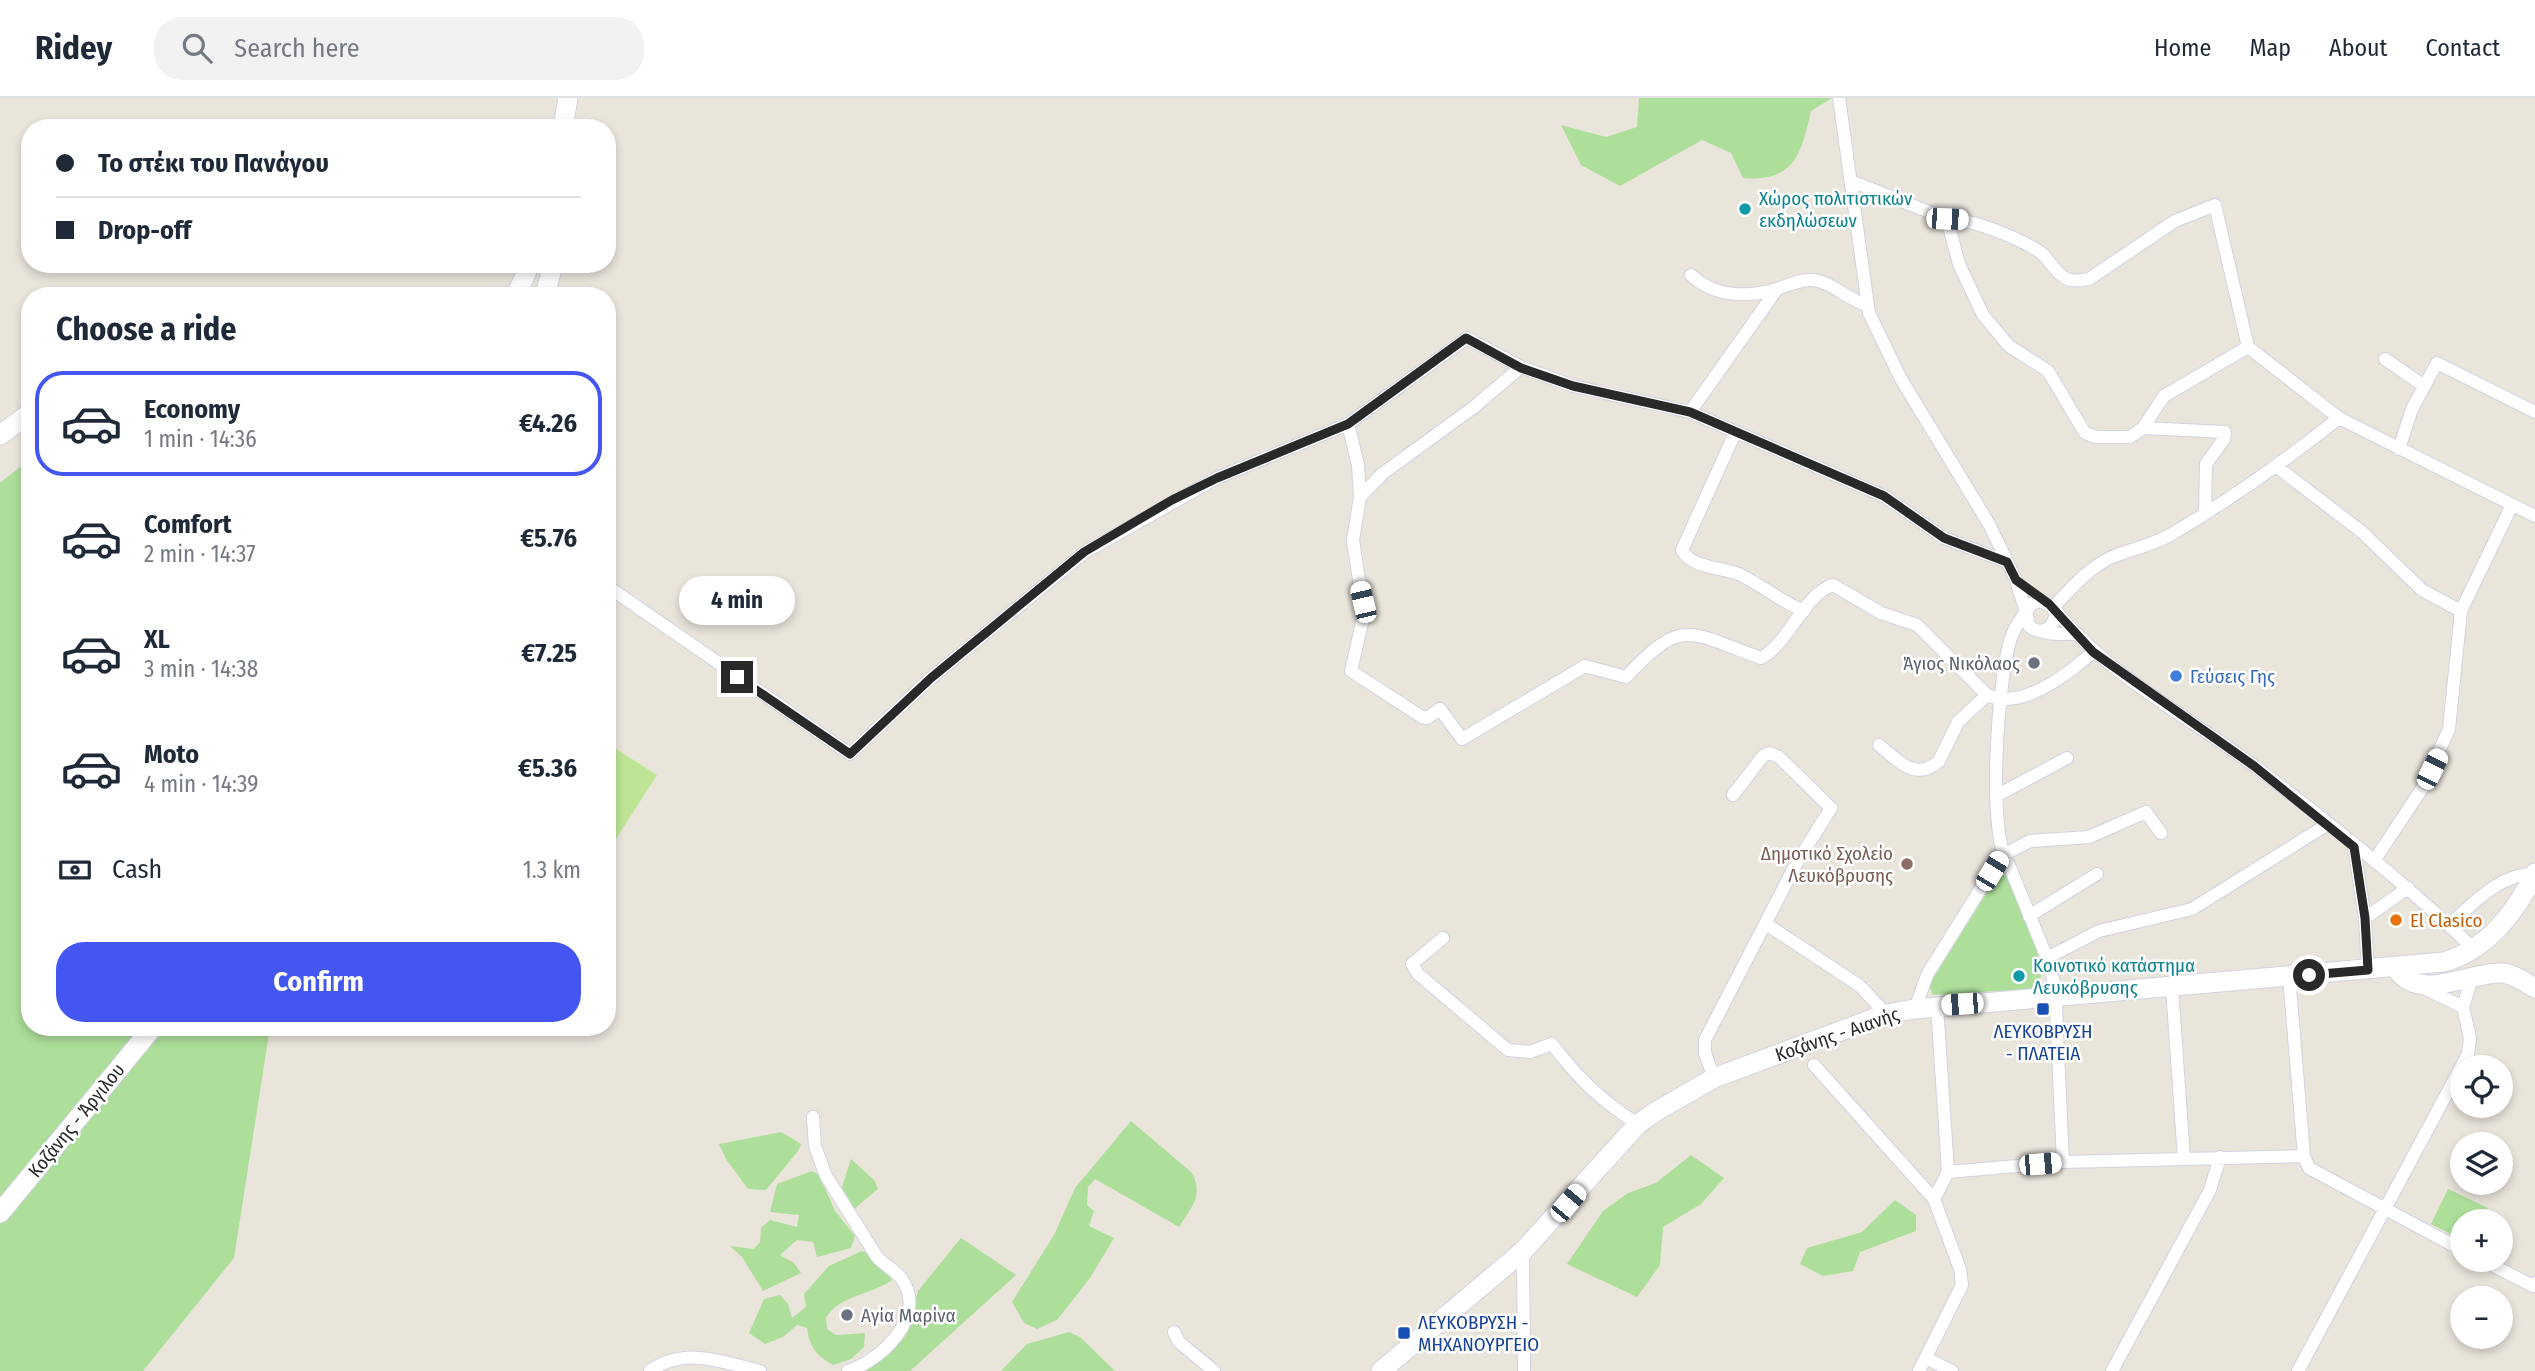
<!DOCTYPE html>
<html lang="en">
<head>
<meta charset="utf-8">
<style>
  :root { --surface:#fff; --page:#f2f2f3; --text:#1f2937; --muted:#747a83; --line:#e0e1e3; --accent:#4357f0 }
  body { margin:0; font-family:"Fira Sans Condensed",sans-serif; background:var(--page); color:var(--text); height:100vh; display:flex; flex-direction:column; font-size:26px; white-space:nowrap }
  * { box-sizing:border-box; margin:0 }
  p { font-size:23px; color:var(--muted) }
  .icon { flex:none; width:38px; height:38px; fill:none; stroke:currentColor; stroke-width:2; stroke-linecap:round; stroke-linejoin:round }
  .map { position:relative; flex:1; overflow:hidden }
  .drawer { position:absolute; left:21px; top:189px; width:595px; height:749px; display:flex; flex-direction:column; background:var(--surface); border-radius:28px; box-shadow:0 4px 10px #0003 }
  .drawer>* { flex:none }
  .top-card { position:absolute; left:21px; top:21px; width:595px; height:154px; border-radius:28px; box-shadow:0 4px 10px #0003; display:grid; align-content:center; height:154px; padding:0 35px; background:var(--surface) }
  .controls { position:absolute; left:2450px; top:957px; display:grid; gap:14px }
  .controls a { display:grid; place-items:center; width:63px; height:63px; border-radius:50%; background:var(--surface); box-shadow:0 4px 10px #0003; font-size:35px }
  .end { position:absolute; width:32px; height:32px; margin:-16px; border:9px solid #292929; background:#fff; box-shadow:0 0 0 4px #fff }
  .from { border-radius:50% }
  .bubble { position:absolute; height:49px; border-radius:24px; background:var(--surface); box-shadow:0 4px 10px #0003; font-size:23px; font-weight:700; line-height:49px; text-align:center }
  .car { position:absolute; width:21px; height:42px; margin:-21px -10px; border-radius:9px; box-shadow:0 0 5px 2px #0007; background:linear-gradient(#fff 24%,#345 0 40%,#fff 0 76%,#345 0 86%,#fff 0) }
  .top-card b { display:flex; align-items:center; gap:24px; height:66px; font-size:26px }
  .top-card b+b { border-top:2px solid var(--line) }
  .top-card i { width:18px; height:18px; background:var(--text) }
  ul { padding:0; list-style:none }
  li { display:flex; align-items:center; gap:21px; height:105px; margin:0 14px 10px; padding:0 21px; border:4px solid transparent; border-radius:28px }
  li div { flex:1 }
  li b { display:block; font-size:26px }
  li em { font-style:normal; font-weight:700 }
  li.active { border-color:var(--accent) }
  li>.icon { width:63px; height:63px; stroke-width:1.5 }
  h2 { padding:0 35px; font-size:32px; line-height:84px }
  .pay { display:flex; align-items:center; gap:18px; height:77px; padding:0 35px; font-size:26px }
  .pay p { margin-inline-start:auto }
  .primary-button { display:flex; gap:14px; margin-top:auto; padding:14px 35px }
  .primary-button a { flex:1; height:80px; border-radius:28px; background:var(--accent); color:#fff; font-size:28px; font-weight:700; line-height:80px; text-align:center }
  header { display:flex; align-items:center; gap:42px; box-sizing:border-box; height:98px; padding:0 35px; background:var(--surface); border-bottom:2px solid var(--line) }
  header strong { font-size:33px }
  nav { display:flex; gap:38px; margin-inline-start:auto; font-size:24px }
  .search { width:490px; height:63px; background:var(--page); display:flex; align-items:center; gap:18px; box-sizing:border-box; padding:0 24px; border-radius:28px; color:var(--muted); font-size:26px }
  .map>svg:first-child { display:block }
  .green { fill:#adde9a }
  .pitch { fill:#bee596 }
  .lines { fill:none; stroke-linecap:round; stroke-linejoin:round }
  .street-casing { stroke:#d1d3e1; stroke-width:14 }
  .secondary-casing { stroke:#d1d3e1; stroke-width:21 }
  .street { stroke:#fff; stroke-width:12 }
  .secondary { stroke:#fff; stroke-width:19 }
  .route { stroke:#292929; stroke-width:9 }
  .culture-dot { fill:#0f9aa8; stroke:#fff; stroke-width:2.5 }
  .worship-dot { fill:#6b7280; stroke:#fff; stroke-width:2.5 }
  .shop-dot { fill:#3f7fe0; stroke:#fff; stroke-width:2.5 }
  .education-dot { fill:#8d6e63; stroke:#fff; stroke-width:2.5 }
  .food-dot { fill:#e8710a; stroke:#fff; stroke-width:2.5 }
  .transit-dot { fill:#1a4fb4; stroke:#fff; stroke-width:2.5 }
  .labels { text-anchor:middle; stroke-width:5; stroke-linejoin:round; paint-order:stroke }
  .culture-label { font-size:19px; fill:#0d838f; stroke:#fff; text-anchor:start }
  .worship-label { font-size:19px; fill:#5b616d; stroke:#fff; text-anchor:end }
  .shop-label { font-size:19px; fill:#366cbe; stroke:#fff; text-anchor:start }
  .education-label { font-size:19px; fill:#785e54; stroke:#fff; text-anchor:end }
  .food-label { font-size:19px; fill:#c56008; stroke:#fff; text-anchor:start }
  .transit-label { font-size:19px; fill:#164399; stroke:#fff }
  .street-label { font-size:19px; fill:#292929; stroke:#fff }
</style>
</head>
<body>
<header>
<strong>Ridey</strong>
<div class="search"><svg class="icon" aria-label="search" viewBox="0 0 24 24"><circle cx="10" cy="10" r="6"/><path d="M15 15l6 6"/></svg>Search here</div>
<nav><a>Home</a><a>Map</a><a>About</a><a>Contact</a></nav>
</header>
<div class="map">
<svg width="2535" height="1273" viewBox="0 0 2535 1273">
  <rect width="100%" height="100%" fill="#eae5db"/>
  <!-- green -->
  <path class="green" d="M1639 0H1832L1811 13C1801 56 1795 84 1743 80L1731 55 1702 42 1620 88 1581 67 1561 27 1606 39 1637 29Z
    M30 361V929H270L234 1160 143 1273H0V385Z
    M2003 777 2008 779C2017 803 2039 849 2041 873 2042 882 2036 886 2030 891L1933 897 1929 887 1996 780Z
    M1131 1023 1191 1074C1205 1096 1191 1110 1179 1129L1095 1081 1088 1089 1087 1107 1094 1113 1089 1128 1114 1140 1090 1180 1057 1222 1037 1231 1024 1225 1012 1204 1054 1137 1075 1090Z
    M781 1034 801 1046 798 1053 766 1092 748 1091 726 1061 719 1046Z
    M1691 1057 1724 1080 1701 1106 1663 1129 1660 1167 1637 1199 1567 1166 1603 1113 1628 1095 1656 1085Z
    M851 1061 874 1082 878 1091 854 1111 842 1089Z
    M812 1073 819 1077 835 1113 855 1138 851 1150 817 1159 813 1144 797 1142 780 1157 794 1165 801 1175 763 1193 742 1159 730 1148 754 1151 760 1144 761 1130 770 1122 797 1129 799 1117 770 1114 777 1086Z
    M2448 1091 2488 1110 2481 1123 2462 1124V1142L2431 1126Z
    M1895 1102 1916 1117V1133L1860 1154 1853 1173 1823 1178 1800 1166 1807 1150 1862 1134Z
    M961 1140 1016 1177 910 1273H863L888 1258 907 1236 918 1193Z
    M862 1153 871 1157 892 1182C872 1197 839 1197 826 1220L827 1231 836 1237 865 1235 864 1249 851 1261 833 1267C816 1257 810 1250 807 1230L797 1227 783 1239 765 1246 749 1235 764 1201 780 1197 788 1206 792 1220 806 1209 804 1196 829 1168Z
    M1069 1234 1080 1239 1115 1273H1001L1027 1246Z"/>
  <!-- pitch -->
  <path class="pitch" d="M607 645 657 677 607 755Z"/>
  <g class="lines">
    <!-- street casing -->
    <g class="street-casing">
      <path id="street" d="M1839 0 1869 215 1901 281 1989 426 2016 482 2026 514C2021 521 2015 529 2012 537 1998 573 1986 739 2009 767L2047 860 2055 888 2063 1064
        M1851 83 1947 121C1972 121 2019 140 2040 154 2050 162 2056 176 2067 181 2074 184 2082 182 2089 181L2175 123 2215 107 2248 249 2339 320
        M1947 121 1959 166 1983 217 2009 248 2048 273 2085 335 2096 339H2130L2143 330 2164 298 2248 249
        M1691 177C1714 199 1747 200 1777 191 1789 187 1800 181 1813 182 1832 184 1848 202 1867 207
        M2385 261 2424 288
        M1521 269 1474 309 1382 376 1360 399 1353 442 1364 516 1351 573 1422 619 1427 620 1440 611 1462 641 1585 568 1626 579C1683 518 1688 534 1761 560 1789 545 1804 496 1833 487L1881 515 1917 527 1987 597C2021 613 2068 576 2093 554
        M1690 314 1777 191
        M1348 326 1358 367 1360 399
        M2143 330 2225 334 2224 341 2206 366 2205 416
        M1735 335 1682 452C1692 471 1723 469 1741 477 1763 488 1780 503 1804 513
        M2399 351 2412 311 2437 265 2535 314
        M2277 369 2362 434 2422 492 2461 513
        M607 488 850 656 931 580 1085 454 1217 380 1348 326 1467 240 1521 269 1573 288 1690 314 1884 398 1944 440 2007 464
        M2041 533 2050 530 2056 518 2053 509 2040 503 2031 506 2026 514 2029 528C2040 537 2059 536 2074 536
        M1879 647C1898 663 1916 684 1939 663L1958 624 1987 597
        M1996 698 2067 660
        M2354 749 2365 820 2368 872
        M2374 763 2423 689 2449 631 2461 513 2512 407
        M2029 818 2097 776
        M2365 820 2408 790
        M1766 826 1860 888 1886 916
        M2449 827C2472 807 2501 774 2535 776
        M1443 840 1412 866 1418 876 1508 952 1530 954 1552 946C1577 979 1602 1004 1638 1026
        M2474 851C2405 785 2329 724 2253 667 2187 618 2103 574 2053 509 2071 491 2086 472 2110 460 2130 451 2151 448 2170 437 2230 402 2285 363 2339 320L2535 418
        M2047 860 2099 833 2192 811 2328 726
        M2289 878 2304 1058 2309 1070 2462 1152
        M2172 889 2184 1061
        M2463 909 2472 880
        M1915 911 1927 877 2001 758 2030 743 2089 739 2146 714 2161 735
        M1814 967 1934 1101
        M1714 980 1705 955V942L1796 766 1831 710 1779 659 1770 655 1763 658 1733 697
        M813 1019 815 1048 826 1078 877 1159C884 1167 895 1172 901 1180 929 1217 881 1263 848 1273
        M1948 1074 2063 1064 2304 1058
        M1523 1153 1524 1273
        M2482 1162 2533 1188 2535 1185
        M1174 1234 1179 1244 1214 1273
        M1926 1260 1952 1273
        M650 1273C685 1248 722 1264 760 1273
        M1919 1273 1962 1187 1960 1171 1934 1101 1948 1074 1937 908
        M2112 1273 2210 1092 2220 1059
        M2298 1273 2468 956 2470 940 2463 909 2424 890"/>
    </g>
    <!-- secondary casing -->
    <g class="secondary-casing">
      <path id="secondary" d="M563 30 568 0
        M516 198 530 166
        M545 198 553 166
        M0 337 30 315
        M2396 870C2418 905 2466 875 2500 875 2513 875 2524 884 2535 890
        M0 1115 153 929
        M1381 1273 1523 1153 1638 1026 1655 1014 1714 980 1886 916 1915 911 2444 864C2488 851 2515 815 2535 775"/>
    </g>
    <!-- street -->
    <use href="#street" class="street"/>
    <!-- secondary -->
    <use href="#secondary" class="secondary"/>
  </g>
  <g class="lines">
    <!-- route -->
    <path class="route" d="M737 579 850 656 931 580 1084 454 1172 402 1217 380 1348 326 1466 240 1521 270 1573 288 1690 314 1884 398 1944 440 2007 464 2016 482 2049 506 2093 554 2254 668 2354 749 2365 820 2368 872 2309 877"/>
  </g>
  <!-- markers -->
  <g class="culture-dot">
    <circle cx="1745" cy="111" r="7"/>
    <circle cx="2019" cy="878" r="7"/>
  </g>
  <g class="worship-dot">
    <circle cx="2034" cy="565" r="7"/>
    <circle cx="847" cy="1217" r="7"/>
  </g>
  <circle class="shop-dot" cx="2176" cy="578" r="7"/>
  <circle class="education-dot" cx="1907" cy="766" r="7"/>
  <circle class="food-dot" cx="2396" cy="822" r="7"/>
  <g class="transit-dot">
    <rect x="2036" y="904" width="14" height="14" rx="3.5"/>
    <rect x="1397" y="1228" width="14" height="14" rx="3.5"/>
  </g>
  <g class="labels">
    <!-- culture labels -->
    <g class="culture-label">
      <text x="1759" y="107">Χώρος πολιτιστικών<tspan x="1759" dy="22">εκδηλώσεων</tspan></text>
      <text x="2033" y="874">Κοινοτικό κατάστημα<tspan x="2033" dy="22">Λευκόβρυσης</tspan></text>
    </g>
    <!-- worship labels -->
    <g class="worship-label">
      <text x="2020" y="572">Άγιος Νικόλαος</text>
      <text x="861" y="1224" text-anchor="start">Αγία Μαρίνα</text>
    </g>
    <!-- shop labels -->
    <g class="shop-label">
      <text x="2190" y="585">Γεύσεις Γης</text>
    </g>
    <!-- education labels -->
    <g class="education-label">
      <text x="1893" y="762">Δημοτικό Σχολείο<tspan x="1893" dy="22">Λευκόβρυσης</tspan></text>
    </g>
    <!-- food labels -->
    <g class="food-label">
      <text x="2410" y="829">El Clasico</text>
    </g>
    <!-- transit labels -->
    <g class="transit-label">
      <text x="2043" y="940">ΛΕΥΚΟΒΡΥΣΗ<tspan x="2043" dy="22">- ΠΛΑΤΕΙΑ</tspan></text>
      <text x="1418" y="1231" text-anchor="start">ΛΕΥΚΟΒΡΥΣΗ -<tspan x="1418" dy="22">ΜΗΧΑΝΟΥΡΓΕΙΟ</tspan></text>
    </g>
    <!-- street labels -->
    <g class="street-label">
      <text transform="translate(1837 936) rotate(-19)" y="7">Κοζάνης - Αιανής</text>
      <text transform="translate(76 1022) rotate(-51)" y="7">Κοζάνης - Άργιλου</text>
    </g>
  </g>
</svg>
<div class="controls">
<a><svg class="icon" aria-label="locate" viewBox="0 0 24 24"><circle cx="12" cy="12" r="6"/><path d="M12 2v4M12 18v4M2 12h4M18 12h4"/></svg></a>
<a><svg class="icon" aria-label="layers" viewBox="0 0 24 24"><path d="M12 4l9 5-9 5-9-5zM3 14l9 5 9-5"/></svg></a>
<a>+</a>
<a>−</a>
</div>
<i class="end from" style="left:2309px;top:877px"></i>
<i class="end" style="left:737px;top:579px"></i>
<div class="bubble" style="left:679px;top:478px;width:116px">4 min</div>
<i class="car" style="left:1947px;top:121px;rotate:92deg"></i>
<i class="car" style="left:1363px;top:504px;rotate:347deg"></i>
<i class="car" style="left:2432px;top:671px;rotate:26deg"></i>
<i class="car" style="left:1992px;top:773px;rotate:31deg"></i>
<i class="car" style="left:1962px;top:906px;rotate:266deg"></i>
<i class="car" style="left:2040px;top:1066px;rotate:85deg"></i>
<i class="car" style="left:1568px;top:1105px;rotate:40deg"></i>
<div class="top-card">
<b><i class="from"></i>Το στέκι του Πανάγου</b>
<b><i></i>Drop-off</b>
</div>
<section class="drawer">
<h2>Choose a ride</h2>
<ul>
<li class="active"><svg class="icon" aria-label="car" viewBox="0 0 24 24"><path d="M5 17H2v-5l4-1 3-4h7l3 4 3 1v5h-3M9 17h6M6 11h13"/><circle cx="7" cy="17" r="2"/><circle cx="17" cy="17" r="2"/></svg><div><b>Economy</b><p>1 min · 14:36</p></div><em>€4.26</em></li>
<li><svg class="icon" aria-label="car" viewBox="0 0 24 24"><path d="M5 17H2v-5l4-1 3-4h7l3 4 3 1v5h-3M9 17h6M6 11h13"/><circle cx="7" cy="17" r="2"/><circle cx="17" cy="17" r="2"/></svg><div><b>Comfort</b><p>2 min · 14:37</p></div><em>€5.76</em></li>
<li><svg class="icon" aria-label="car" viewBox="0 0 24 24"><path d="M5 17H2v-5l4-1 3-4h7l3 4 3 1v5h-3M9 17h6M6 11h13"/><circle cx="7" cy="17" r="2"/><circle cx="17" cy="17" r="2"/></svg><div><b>XL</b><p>3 min · 14:38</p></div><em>€7.25</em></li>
<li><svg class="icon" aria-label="car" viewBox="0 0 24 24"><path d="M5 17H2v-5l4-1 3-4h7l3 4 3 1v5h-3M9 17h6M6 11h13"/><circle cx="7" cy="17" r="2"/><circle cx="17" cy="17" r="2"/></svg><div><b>Moto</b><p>4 min · 14:39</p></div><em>€5.36</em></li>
</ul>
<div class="pay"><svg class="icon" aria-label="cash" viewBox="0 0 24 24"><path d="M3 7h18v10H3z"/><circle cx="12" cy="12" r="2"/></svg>Cash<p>1.3 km</p></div>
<div class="primary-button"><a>Confirm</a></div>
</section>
</div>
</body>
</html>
